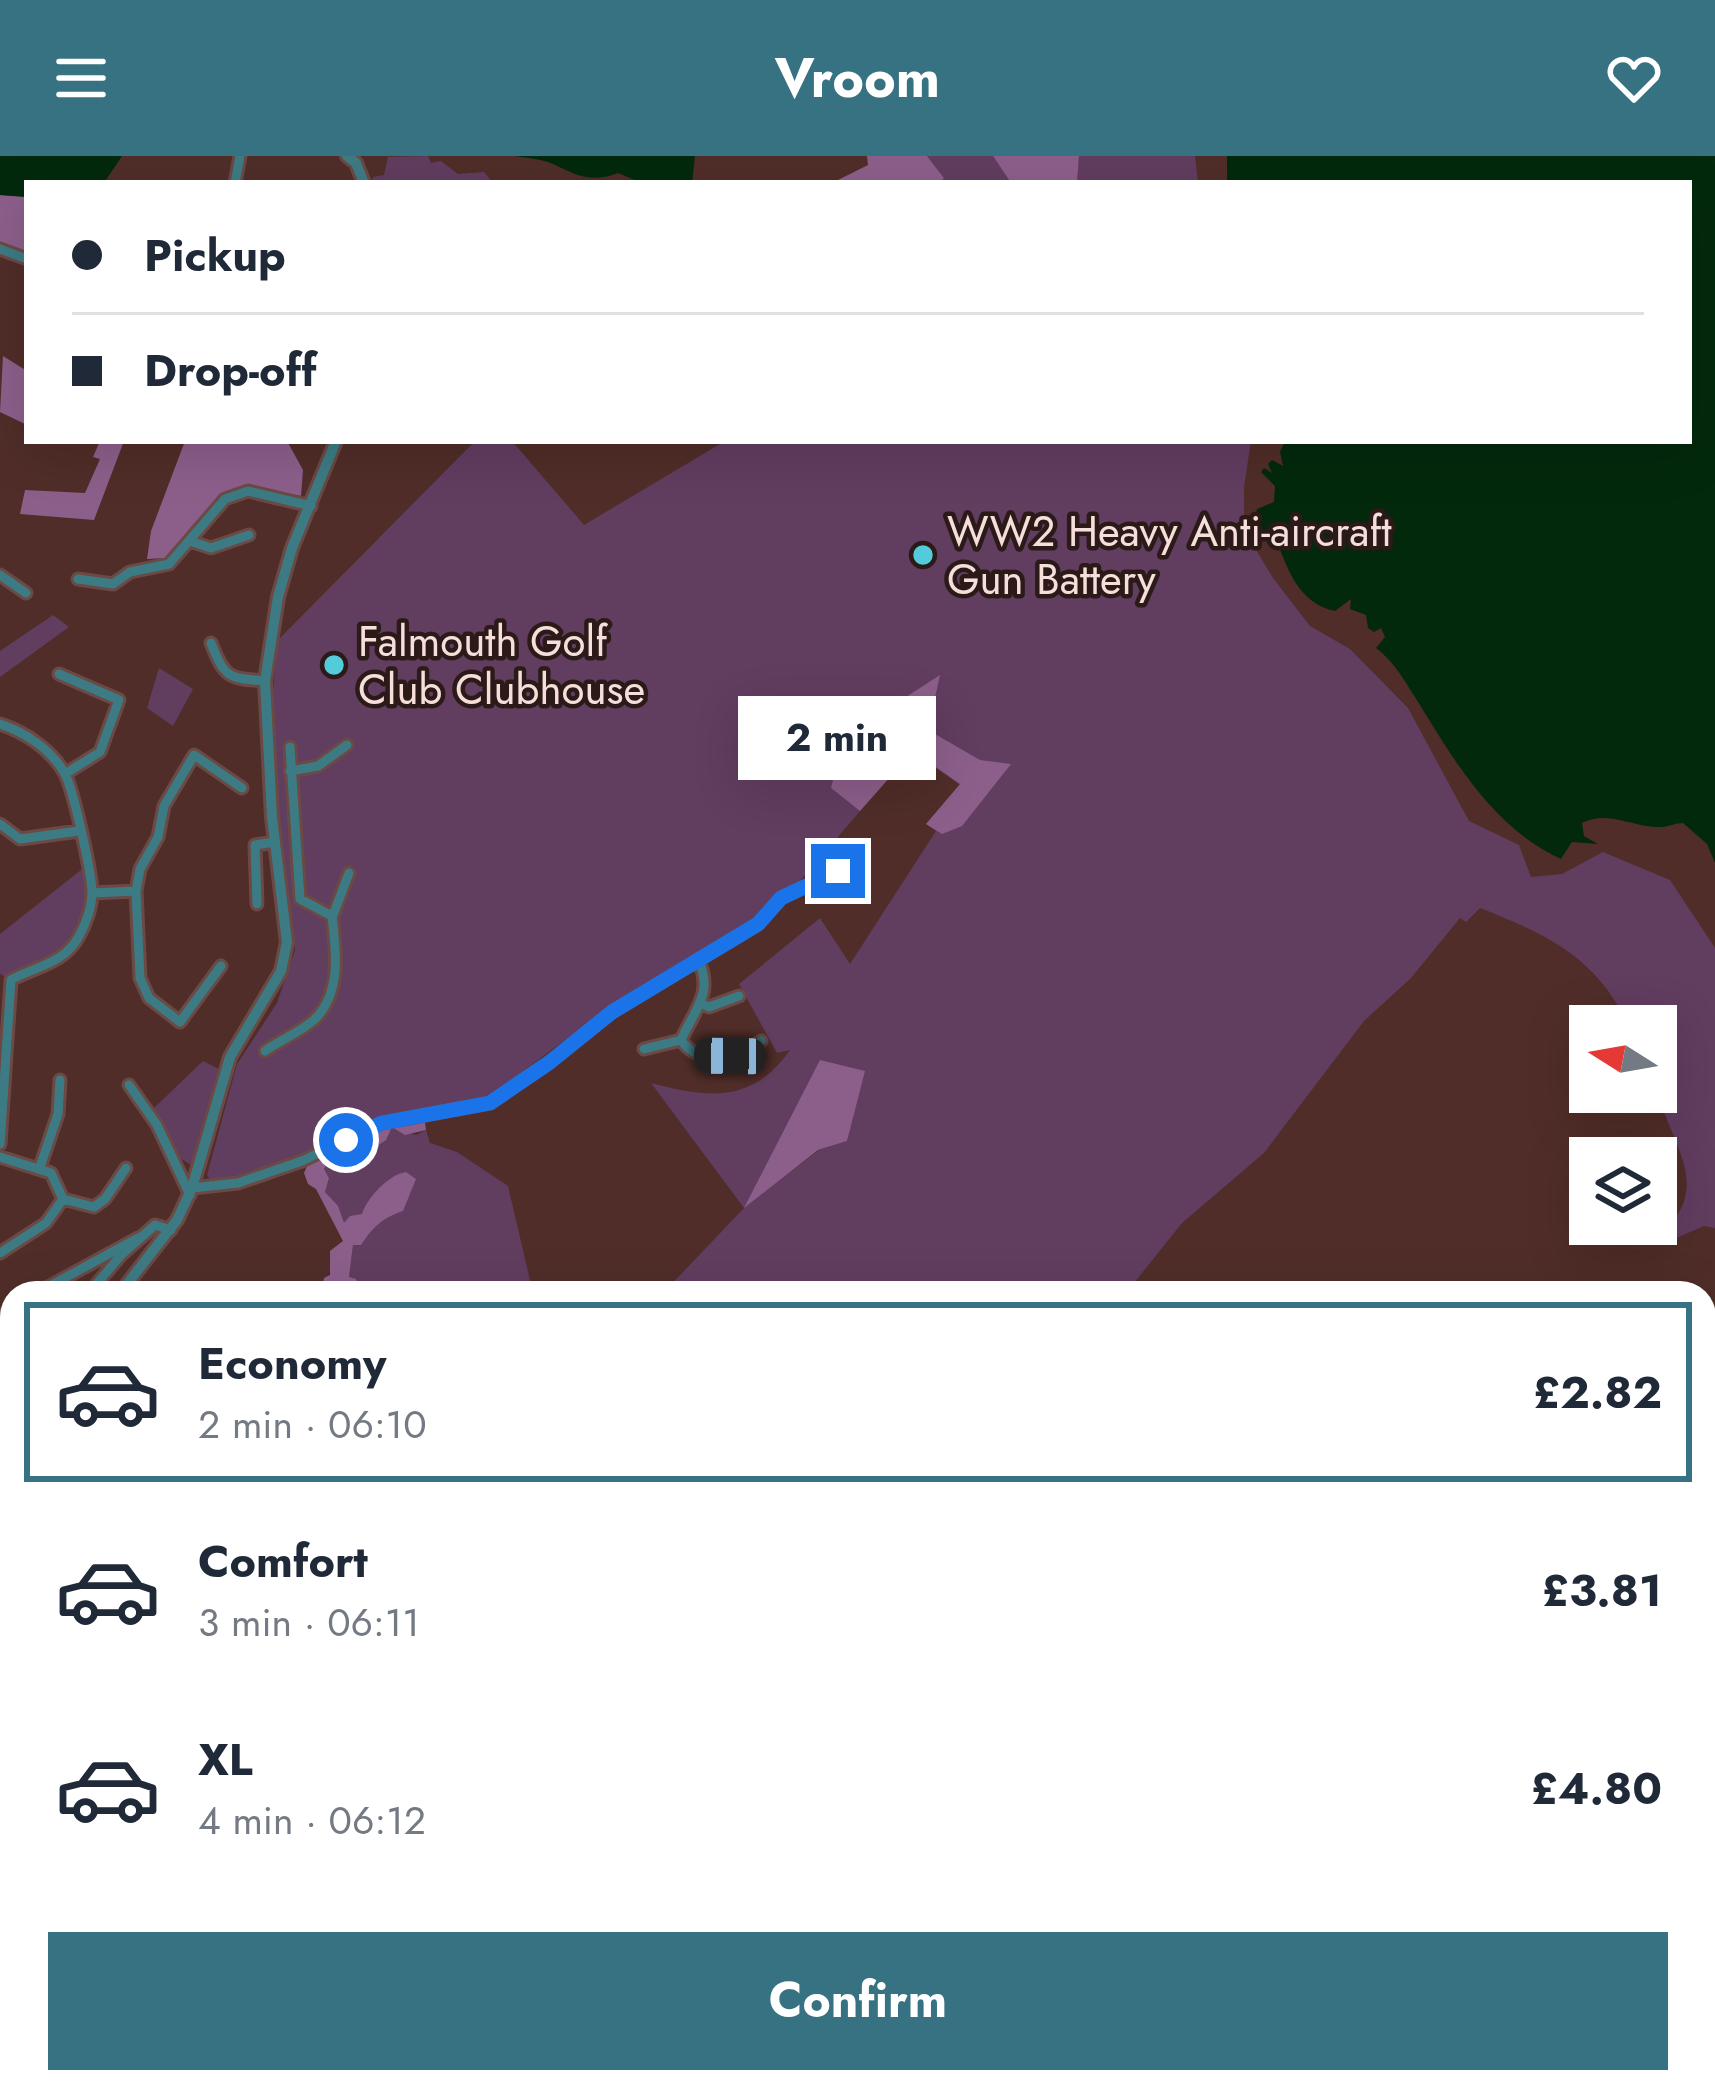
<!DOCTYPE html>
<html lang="en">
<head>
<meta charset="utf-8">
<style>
  :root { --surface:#fff; --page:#f6f6f7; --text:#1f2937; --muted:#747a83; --line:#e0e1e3; --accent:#367281 }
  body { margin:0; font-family:Jost,sans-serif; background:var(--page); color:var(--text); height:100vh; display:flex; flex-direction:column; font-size:45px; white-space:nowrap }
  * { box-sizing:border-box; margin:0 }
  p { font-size:39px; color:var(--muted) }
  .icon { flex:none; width:66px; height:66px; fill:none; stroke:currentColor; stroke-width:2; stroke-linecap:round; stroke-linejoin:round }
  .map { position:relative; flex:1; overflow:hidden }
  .panel { position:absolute; left:0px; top:1125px; width:1716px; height:813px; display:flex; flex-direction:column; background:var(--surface); border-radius:36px 36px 0 0; box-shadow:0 12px 48px #0002 }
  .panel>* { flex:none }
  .top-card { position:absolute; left:24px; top:24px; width:1668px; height:264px; border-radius:0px; box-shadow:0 12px 48px #0002; display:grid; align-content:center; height:264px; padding:0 48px; background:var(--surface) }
  .needle { width:78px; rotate:281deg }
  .tools { position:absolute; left:1569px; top:849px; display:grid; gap:24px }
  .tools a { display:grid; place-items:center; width:108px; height:108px; border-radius:0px; background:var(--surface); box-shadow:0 12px 48px #0002; font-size:60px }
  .end { position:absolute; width:54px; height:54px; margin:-27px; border:15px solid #1a73e8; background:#fff; box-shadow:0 0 0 6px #fff }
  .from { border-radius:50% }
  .bubble { position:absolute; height:84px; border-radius:0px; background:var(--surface); box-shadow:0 12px 48px #0002; font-size:39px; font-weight:700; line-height:84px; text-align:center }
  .car { position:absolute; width:36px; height:72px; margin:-36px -18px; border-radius:15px; box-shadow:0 0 9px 3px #0007; background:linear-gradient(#222 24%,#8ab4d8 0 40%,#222 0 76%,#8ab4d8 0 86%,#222 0) }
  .top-card b { display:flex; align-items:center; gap:42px; height:114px; font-size:45px }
  .top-card b+b { border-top:3px solid var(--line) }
  .top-card i { width:30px; height:30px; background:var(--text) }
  ul { padding:21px 0 0; list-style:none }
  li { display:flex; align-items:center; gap:36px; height:180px; margin:0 24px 18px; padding:0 24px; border:6px solid transparent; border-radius:0px }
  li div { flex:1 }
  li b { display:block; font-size:45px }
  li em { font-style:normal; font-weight:700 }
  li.on { border-color:var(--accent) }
  li>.icon { width:108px; height:108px; stroke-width:1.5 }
  .primary-button { display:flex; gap:24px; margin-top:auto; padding:24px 48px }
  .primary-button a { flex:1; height:138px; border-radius:0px; background:var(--accent); color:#fff; font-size:48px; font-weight:700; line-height:138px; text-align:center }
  header { display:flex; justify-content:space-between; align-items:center; height:156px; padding:0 48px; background:var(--accent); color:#fff; font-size:54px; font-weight:700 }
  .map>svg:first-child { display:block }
  .green { fill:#613d60; fill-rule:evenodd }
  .forest { fill:#8c5f8b }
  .water { fill:#03290c }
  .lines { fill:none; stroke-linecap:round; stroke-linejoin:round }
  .stream { stroke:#03290c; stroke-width:3 }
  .minor-casing { stroke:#6b4945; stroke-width:15 }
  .tertiary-casing { stroke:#6b4945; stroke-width:16 }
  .minor { stroke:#3d7b84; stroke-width:9 }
  .tertiary { stroke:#3d7b84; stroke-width:10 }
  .route { stroke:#1a73e8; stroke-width:15 }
  .poi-dot { fill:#53cbdb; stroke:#2b1a18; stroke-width:4.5 }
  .labels { text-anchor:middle; stroke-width:9; stroke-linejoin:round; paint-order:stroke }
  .poi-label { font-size:42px; fill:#f6dedb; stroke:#2b1a18; text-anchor:start }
</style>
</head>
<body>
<header><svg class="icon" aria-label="menu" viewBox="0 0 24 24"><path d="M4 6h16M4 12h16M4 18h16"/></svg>Vroom<svg class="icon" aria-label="heart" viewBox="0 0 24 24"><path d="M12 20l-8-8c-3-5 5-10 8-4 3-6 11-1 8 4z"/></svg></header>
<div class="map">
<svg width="1715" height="1936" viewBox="0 0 1715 1936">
  <rect width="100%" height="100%" fill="#502d28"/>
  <!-- green -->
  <path class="green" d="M428 0 431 7 441 5 458 18 484 16 491 25 505 27H371L373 21 384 19 388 1Z
    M927 0H993L1011 27H940L944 22Z
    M1079 0H1195L1198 27H1077Z
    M475 285H512L584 369 725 285H1251L1244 331V374L1273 422 1310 470 1350 493 1408 552 1469 665 1519 689 1531 721 1562 718 1603 696 1670 724 1715 792V1072L1704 1070 1674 1083 1668 1070C1710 1028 1670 985 1658 937 1652 917 1656 891 1656 870H1629C1596 801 1548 779 1480 752L1466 766 1460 762 1411 822 1364 865 1264 997 1182 1067 1126 1137H663L744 1052 651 927C709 942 752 948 790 894L777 897 739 828 820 762 850 808 936 675 926 668 960 629 912 595 799 726 776 738 754 764 619 844 488 941 381 962 301 1000 233 1023 211 1025 207 1019 237 908 277 847 295 794 276 631 273 537 277 485ZM864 915 847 985 819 994 747 1049Z
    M53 459 69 471 0 521V495Z
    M159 512 193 533 173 570 147 552Z
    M86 710 92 737 73 789 11 824 0 818V778Z
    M203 905 219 913 191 1009 180 1002 154 952Z
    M392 971 416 979 426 974 430 987 457 996 508 1030 533 1137H367L349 1121 353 1088H361L373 1070 388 1060 392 1024 362 1059 344 1068 325 1035 329 1022 324 1013C344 978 371 1009 392 971Z
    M0 1231 12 1238V1369L7 1375 12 1381 0 1385Z
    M0 1395 12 1406V1485L0 1473Z
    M0 1481 12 1493V1650L0 1658Z
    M45 1926H202L203 1936H45Z
    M523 1926H710L697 1936H514Z
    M908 1926H1022L1028 1935 902 1936Z
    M1085 1926H1161L1158 1936H1101Z"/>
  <!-- forest -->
  <path class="forest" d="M867 0H927L944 22 940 27H832L868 9Z
    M993 0H1079L1077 27H1011Z
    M0 39 27 41V103L0 93Z
    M3 200 27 215V269L0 256Z
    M100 285H124L94 364 20 358 25 334 85 337 100 303 93 301Z
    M185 285H287L303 314 301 340C219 323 216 343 166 402L147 403 151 375Z
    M940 519 928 574 980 604 1011 608 962 670 942 678 926 668 960 628 913 595 860 655 831 632 844 581Z
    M820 904 865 915 847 985 818 994 744 1052Z
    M424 959 426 974 405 979 392 971 386 984 371 994 349 993 343 1004H329L324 1013 329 1022 325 1036 338 1050 344 1067 350 1060 362 1058C367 1042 389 1018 406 1016L416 1023 403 1055C382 1062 373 1071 361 1089H353L349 1121 356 1123 360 1134 366 1137H321L324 1122 330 1119V1095L343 1085 316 1033 308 1028 304 1017 311 1001 381 967Z
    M5 1703 12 1708V1779L0 1741V1705Z
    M1704 1919 1715 1921V1936H1301L1299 1926H1704Z
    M284 1926H523L514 1936H288Z
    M1022 1926H1085L1101 1936H1027Z"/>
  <!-- water -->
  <path class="water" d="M0 0H122L104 27H27V41L0 39Z
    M515 0H695L692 27H642L618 17C591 27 578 20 553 8 542 3 527 2 515 0Z
    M1227 0H1715V707L1707 688 1683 667C1676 667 1670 670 1663 671 1635 673 1609 653 1582 667L1584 680 1598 688 1572 686 1561 703C1493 672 1453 603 1415 541 1402 521 1395 507 1376 492L1385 481 1381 472 1374 476 1368 472 1366 459 1350 453 1351 443 1335 455C1297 447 1287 411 1274 378L1258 374 1253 368 1257 353 1274 346 1275 330 1261 316 1264 312 1272 317 1268 308 1272 304 1283 310 1280 296 1285 285H1689V27H1227Z"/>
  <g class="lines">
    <!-- stream -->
    <path class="stream" d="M0 1699 12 1735
      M1096 1926 1113 1936"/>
    <!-- minor casing -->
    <g class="minor-casing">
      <path id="minor" d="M235 27 240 0
        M0 93 27 103
        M190 385 211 392 249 379
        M0 419 26 437
        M78 423 113 428 130 416 169 408 225 343 248 335 311 350
        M211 487C225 523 229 522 265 525
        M59 518 119 544 100 596 65 618
        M0 568C25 576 52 594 65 618 74 636 91 714 92 736 92 750 86 768 79 780 64 808 36 810 11 824
        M290 615 318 610 347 589
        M0 668 20 683 79 675
        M136 735 140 713 158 681 164 650 194 599 242 632
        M92 737 136 735 140 822 149 842 180 866 221 810
        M257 748 255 689 275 686
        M332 762 349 717
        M698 803C714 837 695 853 681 884 698 910 739 902 761 885
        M700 847 709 851 739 840
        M644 893 681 884
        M265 895C280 884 301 876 315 863 342 836 336 794 332 760L300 743 290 591
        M129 929 157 969 190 1039
        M0 988 11 824
        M0 1001 51 1017 63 1043 46 1067 0 1097
        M40 1011 58 958 60 924
        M192 1032 238 1027 302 1005 381 967 490 947 550 906 612 856 758 768 781 742 838 715
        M63 1043 94 1051 105 1043 126 1012
        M37 1137 138 1082
        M89 1137 122 1098 155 1069 171 1074
        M0 1162 12 1151
        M0 1185 12 1198
        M0 1388 12 1385
        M0 1683 12 1676
        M0 1745 12 1783
        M40 1926 41 1936"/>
    </g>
    <!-- tertiary casing -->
    <g class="tertiary-casing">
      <path id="tertiary" d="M347 0 356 7 364 27
        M120 1137 177 1064 192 1032 230 901 281 815 287 786 272 661 265 525 278 441 292 392 336 285
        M0 1225 12 1232
        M1321 1926 1327 1936"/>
    </g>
    <!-- minor -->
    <use href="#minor" class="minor"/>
    <!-- tertiary -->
    <use href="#tertiary" class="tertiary"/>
  </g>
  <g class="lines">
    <!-- route -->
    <path class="route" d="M346 984 382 967 490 947 550 906 612 856 758 768 781 742 838 715"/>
  </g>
  <!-- markers -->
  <g class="poi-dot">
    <circle cx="923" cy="399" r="12"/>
    <circle cx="334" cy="509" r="12"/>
  </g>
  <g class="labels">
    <!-- poi labels -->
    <g class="poi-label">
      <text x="947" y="390">WW2 Heavy Anti-aircraft<tspan x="947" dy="48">Gun Battery</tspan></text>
      <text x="358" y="500">Falmouth Golf<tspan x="358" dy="48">Club Clubhouse</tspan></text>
    </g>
  </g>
</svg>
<div class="tools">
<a><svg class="needle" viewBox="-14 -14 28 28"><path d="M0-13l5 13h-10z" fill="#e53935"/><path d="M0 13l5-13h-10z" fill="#747a83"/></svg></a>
<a><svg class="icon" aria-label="layers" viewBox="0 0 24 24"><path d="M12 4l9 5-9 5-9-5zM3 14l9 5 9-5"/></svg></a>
</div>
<i class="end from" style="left:346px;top:984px"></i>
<i class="end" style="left:838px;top:715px"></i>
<div class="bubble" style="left:738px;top:540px;width:198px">2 min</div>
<i class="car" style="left:730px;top:900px;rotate:271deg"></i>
<div class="top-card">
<b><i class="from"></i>Pickup</b>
<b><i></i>Drop-off</b>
</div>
<section class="panel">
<ul>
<li class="on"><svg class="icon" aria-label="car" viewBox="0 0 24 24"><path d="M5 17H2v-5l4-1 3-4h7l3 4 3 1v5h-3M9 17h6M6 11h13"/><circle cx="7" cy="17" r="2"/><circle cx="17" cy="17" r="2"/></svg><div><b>Economy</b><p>2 min · 06:10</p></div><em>£2.82</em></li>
<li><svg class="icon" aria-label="car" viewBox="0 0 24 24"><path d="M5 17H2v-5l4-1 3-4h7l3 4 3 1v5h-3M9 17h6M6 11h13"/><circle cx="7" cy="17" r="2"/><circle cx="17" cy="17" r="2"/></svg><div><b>Comfort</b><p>3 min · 06:11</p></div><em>£3.81</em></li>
<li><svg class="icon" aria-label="car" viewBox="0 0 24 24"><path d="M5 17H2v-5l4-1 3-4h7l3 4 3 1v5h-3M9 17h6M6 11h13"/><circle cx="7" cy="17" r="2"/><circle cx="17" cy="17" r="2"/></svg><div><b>XL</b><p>4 min · 06:12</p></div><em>£4.80</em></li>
</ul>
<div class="primary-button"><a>Confirm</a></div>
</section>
</div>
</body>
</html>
